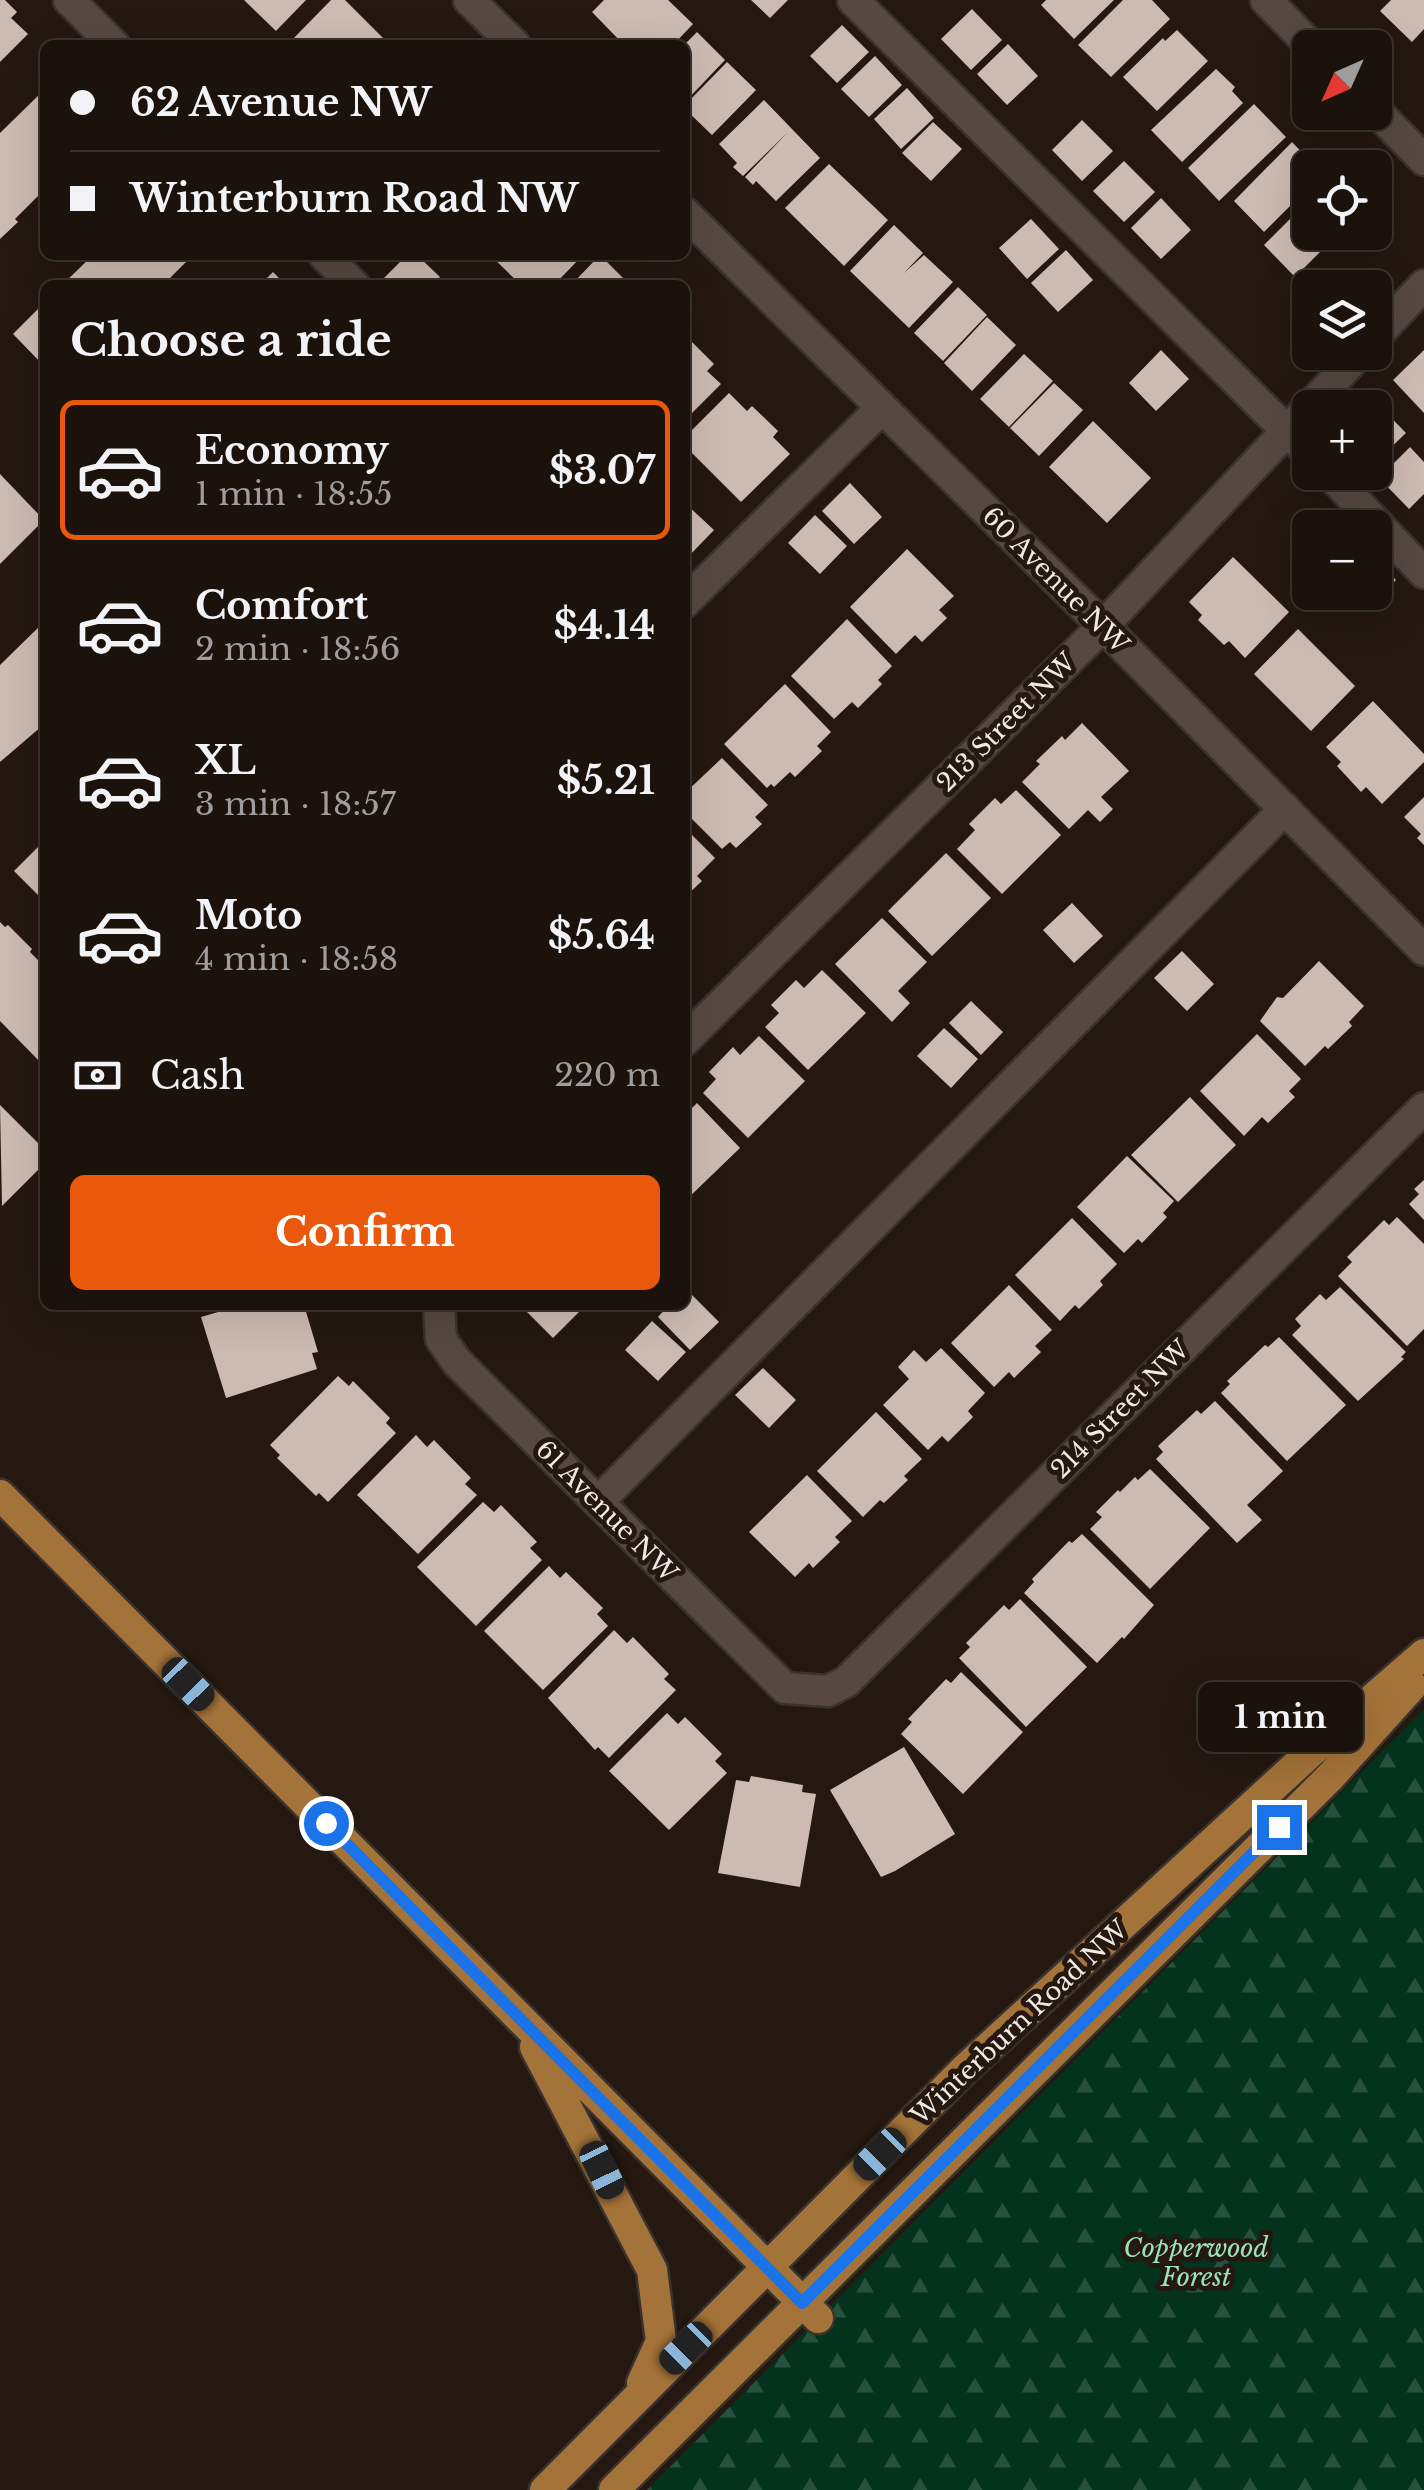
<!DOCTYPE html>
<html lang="en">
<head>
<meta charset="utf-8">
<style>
  :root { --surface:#1b120c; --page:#28201a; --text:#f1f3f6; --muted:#a09e9d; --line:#39322d; --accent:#ea580c }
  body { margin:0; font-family:"Libre Baskerville",serif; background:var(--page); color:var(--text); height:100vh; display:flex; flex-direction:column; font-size:38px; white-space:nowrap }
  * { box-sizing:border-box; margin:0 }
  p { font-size:32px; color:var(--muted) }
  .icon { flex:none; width:55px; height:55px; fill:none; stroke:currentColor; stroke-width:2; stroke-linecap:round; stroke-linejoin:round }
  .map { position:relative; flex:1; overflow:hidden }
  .details { position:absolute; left:40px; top:280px; width:650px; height:1030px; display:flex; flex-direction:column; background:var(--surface); border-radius:15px; box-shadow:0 10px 40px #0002,0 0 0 2px var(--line) }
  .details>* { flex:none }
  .top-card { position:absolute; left:40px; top:40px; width:650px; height:220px; border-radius:15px; box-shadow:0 10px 40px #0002,0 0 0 2px var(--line); display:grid; align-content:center; height:220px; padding:0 30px; background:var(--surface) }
  .needle { width:65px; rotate:225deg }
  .buttons { position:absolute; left:1292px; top:30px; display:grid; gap:20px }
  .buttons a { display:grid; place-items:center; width:100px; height:100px; border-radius:15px; background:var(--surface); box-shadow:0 10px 40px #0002,0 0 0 2px var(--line); font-size:50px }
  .end { position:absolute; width:45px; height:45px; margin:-22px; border:12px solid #1a73e8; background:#fff; box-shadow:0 0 0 5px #fff }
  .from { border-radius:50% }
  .bubble { position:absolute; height:70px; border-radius:15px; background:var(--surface); box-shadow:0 10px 40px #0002,0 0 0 2px var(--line); font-size:32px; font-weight:700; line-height:70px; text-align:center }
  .car { position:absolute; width:30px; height:60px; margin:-30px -15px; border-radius:12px; box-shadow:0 0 8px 2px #0007; background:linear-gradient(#222 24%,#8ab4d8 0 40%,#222 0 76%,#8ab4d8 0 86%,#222 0) }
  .top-card b { display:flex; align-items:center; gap:35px; height:95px; font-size:38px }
  .top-card b+b { border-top:2px solid var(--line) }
  .top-card i { width:25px; height:25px; background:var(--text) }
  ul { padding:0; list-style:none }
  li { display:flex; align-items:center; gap:30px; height:140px; margin:0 20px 15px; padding:0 10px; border:5px solid transparent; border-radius:15px }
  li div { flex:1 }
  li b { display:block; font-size:38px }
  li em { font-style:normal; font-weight:700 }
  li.current { border-color:var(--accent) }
  li>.icon { width:90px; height:90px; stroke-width:1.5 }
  h2 { padding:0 30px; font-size:45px; line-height:120px }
  .pay { display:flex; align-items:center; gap:25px; height:110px; padding:0 30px; font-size:38px }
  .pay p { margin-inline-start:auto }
  .cta { display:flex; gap:20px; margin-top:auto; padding:20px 30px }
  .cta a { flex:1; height:115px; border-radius:15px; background:var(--accent); color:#fff; font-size:40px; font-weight:700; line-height:115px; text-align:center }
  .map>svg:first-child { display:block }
  .forest { fill:url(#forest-firs) }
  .building { fill:#ccbbb2 }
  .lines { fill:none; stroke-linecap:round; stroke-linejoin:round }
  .minor-casing { stroke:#3a322e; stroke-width:35 }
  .major-casing { stroke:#3a322e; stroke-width:35 }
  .minor { stroke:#574941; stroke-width:30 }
  .major { stroke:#a47339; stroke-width:30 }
  .route { stroke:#1a73e8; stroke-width:12 }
  .labels { text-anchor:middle; stroke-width:10; stroke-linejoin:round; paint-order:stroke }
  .street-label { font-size:25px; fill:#f1e9e4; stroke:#241810 }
  .park-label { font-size:25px; font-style:italic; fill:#9ae4ba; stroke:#241810 }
</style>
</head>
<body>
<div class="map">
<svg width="1424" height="2490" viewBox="0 0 1424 2490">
  <defs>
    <pattern id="forest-firs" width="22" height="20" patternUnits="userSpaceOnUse" patternTransform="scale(2.5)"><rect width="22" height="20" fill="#03321d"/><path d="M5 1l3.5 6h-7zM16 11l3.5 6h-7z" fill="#28503e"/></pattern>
  </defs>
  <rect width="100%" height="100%" fill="#241810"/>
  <!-- forest -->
  <path class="forest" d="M1424 1709V2490H647Z"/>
  <!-- building -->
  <path class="building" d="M0 0H5L17 12 11 18 28 34 0 62Z
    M244 0H306L276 31Z
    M331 0H345L390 45H291L289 43Z
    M604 0H668L693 24 673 45H624L592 12Z
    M751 0H788L770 18Z
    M1046 0H1114L1074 39 1041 5Z
    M1123 0H1152L1170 19 1111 77 1078 45Z
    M1391 0H1424V29L1412 42 1380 11Z
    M972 9 1002 40 971 70 941 39Z
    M842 25 869 52 837 83 810 56Z
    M1177 30 1208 61 1157 111 1123 77 1163 38 1165 41Z
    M697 32 725 60 685 102V44Z
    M1008 44 1038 76 1007 105 977 74Z
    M875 56 902 85 869 117 841 89Z
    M727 62 756 90 712 135 685 109V105Z
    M1216 69 1235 87 1232 91 1243 103 1182 162 1151 130Z
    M907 88 934 118 901 149 874 119Z
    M45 89V189L15 219 18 222 0 239V133Z
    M764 100 820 158 776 201 756 181 753 185 745 177 788 132 743 176 733 167 737 163 719 144Z
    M1254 104 1286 137 1219 201 1188 168Z
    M1082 120 1113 151 1082 181 1052 150Z
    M933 122 962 149 931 181 902 153Z
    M1292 142 1317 168H1310V186L1264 232 1234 201Z
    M1124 161 1155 192 1124 222 1093 191Z
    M829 164 888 220 844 266 785 208Z
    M1161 198 1191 230 1161 259 1131 228Z
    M1310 199V232H1340L1295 277 1264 245Z
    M1031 219 1059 249 1027 279 999 248Z
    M894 225 923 253 904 273 924 255 953 282 909 328 850 271Z
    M1066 250 1093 280 1058 312 1031 283Z
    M93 255H193L163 285H62Z
    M407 255H417L440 277 433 285H389L383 279Z
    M490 255H583L554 285H521Z
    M600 255 630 285H571Z
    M273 272 286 285H260Z
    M958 287 987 315 943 361 914 333Z
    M45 302V367L13 334Z
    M987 317 1016 345 972 391 944 363Z
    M687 337 714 364 707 371 721 384 685 420Z
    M1161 350 1189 379 1156 411 1129 383Z
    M1424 350V413L1393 380Z
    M1024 354 1053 381 1009 427 980 399Z
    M1054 383 1083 410 1039 456 1010 428Z
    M729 393 747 411 752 406 778 431 773 437 790 454 741 502 685 446V437Z
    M1370 396 1406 433 1375 463V408H1358Z
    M1093 421 1151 478 1107 523 1049 467Z
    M1410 447 1424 462V494L1409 509 1379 478Z
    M0 474 44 520 0 564Z
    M850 483 882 517 854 544 822 511Z
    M685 503 714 530 685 560Z
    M815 515 847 546 820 574 788 543Z
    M907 549 954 596 939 610 947 618 922 642 915 635 896 654 850 607Z
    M1233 557 1289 612 1245 658 1229 641 1224 645 1198 620 1202 615 1189 602Z
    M1375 560 1396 580 1364 612 1344 592H1375Z
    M847 619 892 666 878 680 882 684 858 708 852 702 834 719 791 676Z
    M45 621V717L39 723 42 726 0 762V665Z
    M1298 629 1355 686 1311 731 1254 674Z
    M785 684 831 732 817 746 822 751 795 777 790 772 774 787 771 784 767 788 724 744Z
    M1373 701 1424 754V762L1382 804 1366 787 1361 792 1337 766 1341 762 1326 747Z
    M1082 723 1129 771 1101 797 1113 809 1100 822 1088 810 1069 829 1022 782 1040 764 1036 761 1062 736 1065 740Z
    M722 758 768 805 755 817 762 824 736 848 730 842 722 849 685 812V793Z
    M1016 790 1061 835 1002 894 957 849 975 830 969 824 995 798 1001 804Z
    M1424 797V845L1417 838 1421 834 1404 817Z
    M685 828 715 858 697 876 702 881 685 897Z
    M45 840V902L14 871Z
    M946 853 991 898 932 956 888 911Z
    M1072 903 1103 936 1074 963 1043 930Z
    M882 918 927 962 898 991 910 1003 892 1022 835 964Z
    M0 922 5 927 8 925 32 949 30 952 45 967V1067L0 1021Z
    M1182 951 1214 984 1187 1011 1154 978Z
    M1319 961 1364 1006 1349 1022 1352 1026 1328 1049 1325 1046 1305 1066 1260 1021 1277 997 1283 998Z
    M822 970 866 1013 808 1070 765 1027 779 1013 771 1005 796 980 804 988Z
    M971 1001 1003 1032 981 1055 949 1023Z
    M944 1028 978 1059 951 1088 917 1056Z
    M1257 1034 1301 1079 1289 1091 1295 1097 1268 1123 1262 1117 1244 1136 1200 1091Z
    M759 1036 805 1081 748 1138 703 1093 716 1079 709 1072 733 1047 740 1055Z
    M1190 1097 1236 1145 1178 1202 1131 1155Z
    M697 1103 740 1148 685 1201V1115Z
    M0 1105 45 1150V1163L2 1206Z
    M1127 1156 1174 1201 1163 1213 1167 1217 1142 1243 1138 1239 1124 1253 1077 1207Z
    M1424 1180V1220L1409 1204 1419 1194 1414 1189Z
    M1397 1217 1424 1244V1329L1407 1346 1338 1276 1352 1262 1347 1257 1384 1220 1389 1225Z
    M1072 1218 1117 1264 1100 1281 1103 1285 1079 1309 1075 1305 1060 1321 1015 1275Z
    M1009 1285 1052 1330 1035 1346 1041 1352 1014 1378 1009 1372 994 1387 951 1343Z
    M1340 1287 1406 1352 1401 1357 1404 1359 1358 1401 1292 1335 1301 1326 1295 1319 1320 1294 1326 1300Z
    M685 1288 719 1322 690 1350 658 1317 669 1305H685Z
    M242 1305H304L318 1352 312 1353 317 1369 226 1398 201 1317Z
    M520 1305H586L553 1338Z
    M652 1321 686 1352 658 1381 625 1350Z
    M1279 1337 1346 1405 1287 1461 1221 1393 1230 1384 1227 1381 1265 1345 1268 1347Z
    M941 1348 985 1393 968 1411 973 1417 948 1442 942 1436 928 1450 883 1405 909 1379 898 1367 914 1350 926 1362Z
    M763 1368 796 1400 769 1428 735 1395Z
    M338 1376 349 1386 353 1381 390 1418 386 1423 396 1433 328 1502 319 1493 316 1496 277 1458 280 1455 270 1445Z
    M1215 1401 1283 1471 1247 1505 1262 1520 1237 1543 1156 1459 1163 1452 1158 1446 1197 1410 1201 1414Z
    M876 1412 922 1459 904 1476 908 1480 884 1503 880 1500 863 1517 817 1471Z
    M416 1435 427 1447 434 1440 471 1478 465 1484 477 1495 418 1554 357 1495Z
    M1150 1469 1210 1528 1150 1589 1090 1529 1102 1517 1096 1512 1118 1490 1120 1492 1135 1477 1138 1480Z
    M807 1475 852 1521 835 1537 840 1542 813 1568 809 1563 795 1577 749 1532Z
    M483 1502 494 1512 501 1505 537 1542 530 1548 542 1560 476 1626 417 1567Z
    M1082 1534 1154 1605 1124 1639 1122 1637 1097 1663 1024 1593 1034 1582 1032 1579 1069 1541 1072 1543Z
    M549 1566 560 1578 566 1572 603 1608 597 1614 608 1626 543 1690 484 1631Z
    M1020 1599 1087 1667 1026 1727 959 1658 970 1647 966 1643 1004 1605 1009 1610Z
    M614 1630 627 1643 633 1637 669 1674 664 1679 676 1690 609 1758 598 1747 595 1750 548 1698Z
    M961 1672 1023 1732 963 1794 901 1734 912 1722 908 1719 946 1679 951 1683Z
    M667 1713 678 1724 685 1717 722 1754 715 1761 727 1773 669 1830 609 1771Z
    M904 1747 955 1834 895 1871 881 1877 830 1790Z
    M751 1776 803 1785 802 1792 816 1794 800 1887 718 1873 736 1780 749 1782Z"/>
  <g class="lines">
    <!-- minor casing -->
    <g class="minor-casing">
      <path id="minor" d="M69 0 114 45
        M469 0 515 45
        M853 0 1310 454
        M1266 0 1313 48
        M1375 110 1424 160
        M685 213 1103 626 1424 950
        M324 255 354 285
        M1375 337 1424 285
        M1328 472 1424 573
        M685 602 882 408
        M685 1040 1103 626 1361 352
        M439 1305 441 1339 457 1362 785 1688 828 1691 846 1682 1424 1108
        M598 1502 1285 809"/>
    </g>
    <!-- major casing -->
    <g class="major-casing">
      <path id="major" d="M0 1495 818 2318
        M535 2047 652 2270 661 2341 642 2383
        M545 2490 965 2069 1310 1753 1424 1654
        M614 2490 1332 1775 1412 1686"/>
    </g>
    <!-- minor -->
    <use href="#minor" class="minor"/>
    <!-- major -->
    <use href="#major" class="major"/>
  </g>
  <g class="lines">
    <!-- route -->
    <path class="route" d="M326 1823 802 2303 1279 1827"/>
  </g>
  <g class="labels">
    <!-- street labels -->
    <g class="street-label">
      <text transform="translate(1056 580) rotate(45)" y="9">60 Avenue NW</text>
      <text transform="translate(1006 722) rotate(-45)" y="9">213 Street NW</text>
      <text transform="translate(1120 1409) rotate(-45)" y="9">214 Street NW</text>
      <text transform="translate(607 1511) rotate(45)" y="9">61 Avenue NW</text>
      <text transform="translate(1019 2022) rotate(-43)" y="9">Winterburn Road NW</text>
    </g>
    <!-- park labels -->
    <g class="park-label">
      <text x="1196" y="2257">Copperwood<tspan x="1196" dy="29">Forest</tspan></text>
    </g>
  </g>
</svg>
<div class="buttons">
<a><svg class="needle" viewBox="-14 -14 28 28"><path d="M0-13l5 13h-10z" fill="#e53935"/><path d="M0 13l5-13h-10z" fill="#a09e9d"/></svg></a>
<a><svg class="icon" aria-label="locate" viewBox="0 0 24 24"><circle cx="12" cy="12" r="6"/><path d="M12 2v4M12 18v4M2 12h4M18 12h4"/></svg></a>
<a><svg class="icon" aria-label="layers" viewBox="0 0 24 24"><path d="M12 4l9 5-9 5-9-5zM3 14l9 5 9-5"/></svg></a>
<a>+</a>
<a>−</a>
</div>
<i class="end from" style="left:326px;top:1823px"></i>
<i class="end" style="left:1279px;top:1827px"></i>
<div class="bubble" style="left:1198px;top:1682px;width:165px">1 min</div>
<i class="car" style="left:188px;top:1684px;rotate:136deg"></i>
<i class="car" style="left:880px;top:2154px;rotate:225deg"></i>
<i class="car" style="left:602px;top:2170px;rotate:154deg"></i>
<i class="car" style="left:686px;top:2348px;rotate:225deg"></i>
<div class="top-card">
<b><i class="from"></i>62 Avenue NW</b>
<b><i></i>Winterburn Road NW</b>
</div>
<section class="details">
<h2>Choose a ride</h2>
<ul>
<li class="current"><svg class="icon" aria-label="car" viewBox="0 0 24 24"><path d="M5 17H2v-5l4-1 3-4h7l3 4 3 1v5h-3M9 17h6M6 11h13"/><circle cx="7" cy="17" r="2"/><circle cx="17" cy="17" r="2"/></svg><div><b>Economy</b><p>1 min · 18:55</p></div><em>$3.07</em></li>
<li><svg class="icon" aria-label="car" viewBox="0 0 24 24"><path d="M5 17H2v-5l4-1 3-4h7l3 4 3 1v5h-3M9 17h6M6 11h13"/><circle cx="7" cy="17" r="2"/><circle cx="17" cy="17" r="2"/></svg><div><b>Comfort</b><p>2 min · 18:56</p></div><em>$4.14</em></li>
<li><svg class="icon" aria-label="car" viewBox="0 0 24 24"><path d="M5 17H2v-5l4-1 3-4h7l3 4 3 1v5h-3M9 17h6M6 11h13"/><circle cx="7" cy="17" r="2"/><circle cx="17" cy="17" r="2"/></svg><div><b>XL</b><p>3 min · 18:57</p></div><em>$5.21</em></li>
<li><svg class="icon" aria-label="car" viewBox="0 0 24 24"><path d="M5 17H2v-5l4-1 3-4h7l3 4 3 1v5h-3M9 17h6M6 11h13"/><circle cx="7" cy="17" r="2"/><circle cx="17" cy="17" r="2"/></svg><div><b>Moto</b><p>4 min · 18:58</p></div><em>$5.64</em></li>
</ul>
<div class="pay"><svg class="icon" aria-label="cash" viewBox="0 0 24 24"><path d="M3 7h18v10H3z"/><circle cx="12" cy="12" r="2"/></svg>Cash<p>220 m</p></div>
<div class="cta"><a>Confirm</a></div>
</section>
</div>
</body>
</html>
